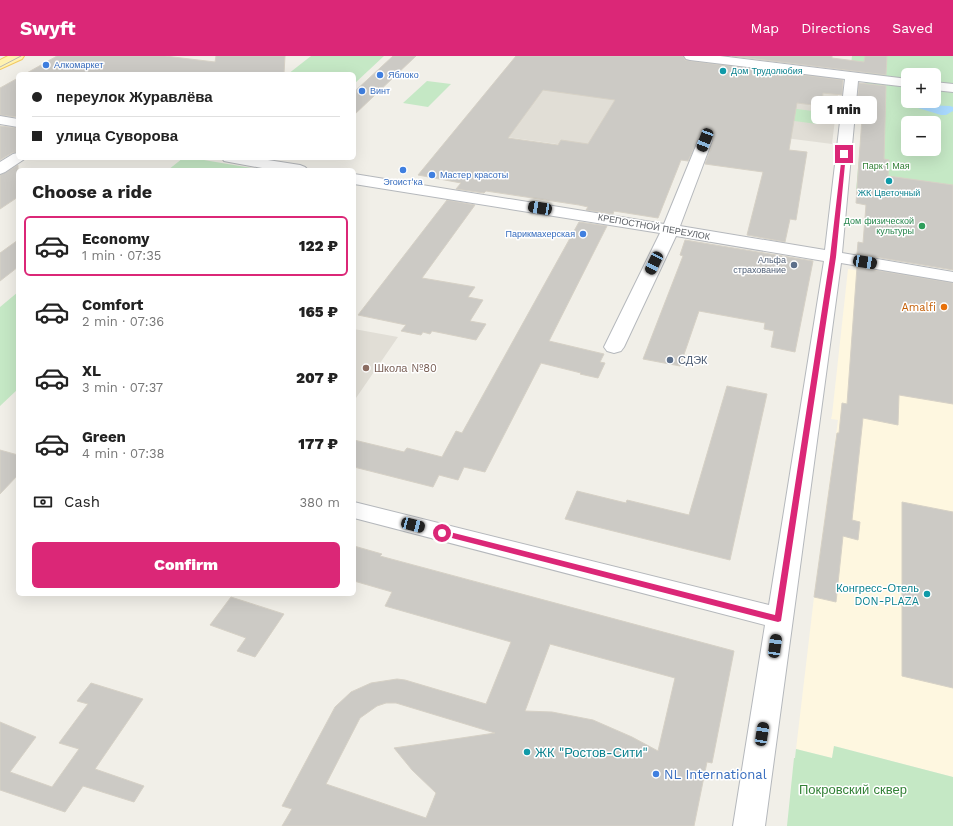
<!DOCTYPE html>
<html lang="en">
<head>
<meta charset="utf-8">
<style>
  :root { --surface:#fff; --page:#f6f6f6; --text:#222; --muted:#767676; --line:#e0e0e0; --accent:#db2777 }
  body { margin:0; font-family:"Work Sans",sans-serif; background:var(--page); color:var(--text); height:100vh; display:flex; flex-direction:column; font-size:15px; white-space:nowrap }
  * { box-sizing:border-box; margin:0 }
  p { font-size:13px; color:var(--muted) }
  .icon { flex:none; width:22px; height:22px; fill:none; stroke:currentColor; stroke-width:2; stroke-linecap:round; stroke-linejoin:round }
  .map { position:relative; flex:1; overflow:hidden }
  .drawer { position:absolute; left:16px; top:112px; width:340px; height:428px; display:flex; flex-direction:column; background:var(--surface); border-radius:6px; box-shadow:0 4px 16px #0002 }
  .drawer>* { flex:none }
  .banner { position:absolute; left:16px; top:16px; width:340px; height:88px; border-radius:6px; box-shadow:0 4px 16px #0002; display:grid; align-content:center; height:88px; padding:0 16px; background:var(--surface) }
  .buttons { position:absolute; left:901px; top:12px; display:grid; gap:8px }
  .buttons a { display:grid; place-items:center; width:40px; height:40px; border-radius:6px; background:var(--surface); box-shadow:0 4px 16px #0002; font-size:20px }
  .end { position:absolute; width:18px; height:18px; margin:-9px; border:5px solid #db2777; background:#fff; box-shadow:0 0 0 2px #fff }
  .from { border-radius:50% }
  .bubble { position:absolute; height:28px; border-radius:6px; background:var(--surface); box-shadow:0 4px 16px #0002; font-size:13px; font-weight:800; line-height:28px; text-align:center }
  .car { position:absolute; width:12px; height:24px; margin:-12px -6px; border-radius:5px; box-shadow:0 0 3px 1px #0007; background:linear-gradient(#222 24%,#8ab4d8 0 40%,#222 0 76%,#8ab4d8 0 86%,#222 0) }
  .banner b { display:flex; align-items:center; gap:14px; height:38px; font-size:15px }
  .banner b+b { border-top:1px solid var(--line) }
  .banner i { width:10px; height:10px; background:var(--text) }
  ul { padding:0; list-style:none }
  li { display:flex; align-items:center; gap:12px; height:60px; margin:0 8px 6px; padding:0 8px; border:2px solid transparent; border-radius:6px }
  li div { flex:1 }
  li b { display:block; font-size:15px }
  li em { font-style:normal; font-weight:800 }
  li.current { border-color:var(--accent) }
  li>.icon { width:36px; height:36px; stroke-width:1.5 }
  h2 { padding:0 16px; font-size:18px; line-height:48px }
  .pay { display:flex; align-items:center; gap:10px; height:44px; padding:0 16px; font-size:15px }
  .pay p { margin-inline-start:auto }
  .cta { display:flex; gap:8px; margin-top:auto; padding:8px 16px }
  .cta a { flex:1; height:46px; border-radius:6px; background:var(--accent); color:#fff; font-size:16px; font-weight:800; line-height:46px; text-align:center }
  header { display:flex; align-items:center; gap:24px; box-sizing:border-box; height:56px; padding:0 20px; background:var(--accent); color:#fff }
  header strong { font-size:19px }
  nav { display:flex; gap:22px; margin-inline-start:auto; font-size:14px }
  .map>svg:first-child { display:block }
  .commercial { fill:#fef7e0 }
  .education { fill:#e1ded6 }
  .green { fill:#c5e8c5; fill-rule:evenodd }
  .water { fill:#aadaff }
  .building { fill:#cccac5; stroke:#d6d1c6; fill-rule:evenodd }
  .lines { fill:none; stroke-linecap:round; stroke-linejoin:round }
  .minor-casing { stroke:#b5b8bc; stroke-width:2 }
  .major-casing { stroke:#f2c960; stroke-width:2 }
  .minor { fill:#fff; fill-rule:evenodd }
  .major { fill:#fff2af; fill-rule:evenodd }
  .tram { stroke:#b6b7b8; stroke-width:1 }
  .route { fill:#db2777 }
  .shop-dot { fill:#3f7fe0; stroke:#fff; stroke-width:1.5 }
  .culture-dot { fill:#0f9aa8; stroke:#fff; stroke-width:1.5 }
  .leisure-dot { fill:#2e9e5b; stroke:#fff; stroke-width:1.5 }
  .service-dot { fill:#5c6f8a; stroke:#fff; stroke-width:1.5 }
  .food-dot { fill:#e8710a; stroke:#fff; stroke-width:1.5 }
  .education-dot { fill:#8d6e63; stroke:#fff; stroke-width:1.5 }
  .labels { text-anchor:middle; stroke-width:3; stroke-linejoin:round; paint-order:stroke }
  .far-shop-label { font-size:9px; fill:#366cbe; stroke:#fff; text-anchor:start }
  .far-culture-label { font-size:9px; fill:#0d838f; stroke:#fff; text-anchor:start }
  .far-park-label { font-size:9px; fill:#348238; stroke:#fff }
  .far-leisure-label { font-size:9px; fill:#27864d; stroke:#fff; text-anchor:end }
  .far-street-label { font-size:9px; fill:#5f6368; stroke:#fff }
  .far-service-label { font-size:9px; fill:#4e5e75; stroke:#fff; text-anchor:end }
  .food-label { font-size:11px; fill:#c56008; stroke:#fff; text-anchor:end }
  .service-label { font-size:11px; fill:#4e5e75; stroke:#fff; text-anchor:start }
  .education-label { font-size:11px; fill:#785e54; stroke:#fff; text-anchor:start }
  .culture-label { font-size:11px; fill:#0d838f; stroke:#fff; text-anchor:end }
  .near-culture-label { font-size:13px; fill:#0d838f; stroke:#fff; text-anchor:start }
  .near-shop-label { font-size:13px; fill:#366cbe; stroke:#fff; text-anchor:start }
  .near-park-label { font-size:13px; fill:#348238; stroke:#fff }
</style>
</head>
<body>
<header>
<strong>Swyft</strong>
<nav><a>Map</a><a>Directions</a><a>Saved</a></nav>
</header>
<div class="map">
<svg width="953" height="770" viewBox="0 0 953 770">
  <rect width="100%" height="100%" fill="#f1efe8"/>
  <!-- commercial -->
  <path class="commercial" d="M848 213 953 230V721L834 690 832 702 796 693 814 541 838 364 831 363 832 359Z"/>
  <!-- education -->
  <path class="education" d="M566 0H648L840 22 832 88 632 62 614 96 506 81Z
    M354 273 398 281 356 342 354 343Z"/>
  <!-- green -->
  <path class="green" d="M311 0H384L354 28V18H288Z
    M852 0H953V210L892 140 856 135 867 10 851 8ZM908 19H934V45H908ZM908 67H934V93H908Z
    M427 25 451 28 428 51 403 47Z
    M767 49 820 56 817 68 764 61Z
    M183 102H192L257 113 168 114Z
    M18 236V333L0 350V251Z
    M834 690 953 721V770H787L794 702H795L796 693 832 702Z"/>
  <!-- water -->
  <path class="water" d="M923 49 950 50 953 51V55L946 59H941L918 52 919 50Z"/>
  <!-- building -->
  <path class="building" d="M57 0H165L215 6 216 0H285L284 18H25Z
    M393 0H416L354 59V36Z
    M516 0H683L685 4 690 5 843 24 842 39 823 37 822 50 797 47 789 94 807 96 796 164 790 163 785 186 747 179 763 116 705 108 713 86 711 81 705 80 699 81 688 105 681 104 658 162 614 155 613 158 586 154 588 151 579 149 486 135 484 137 456 133 461 127 418 119ZM543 34 615 44 588 88 561 84 558 89 508 82Z
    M732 0H832V2L864 6 865 0H887L886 19Z
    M18 22V61L0 59V32Z
    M859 27 886 30 884 103 889 104 888 120 953 129V214L857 198 858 186 863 187 866 149 856 147 863 48H857Z
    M0 70 18 72V96L12 97 0 104Z
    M18 109V141L0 153V119Z
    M447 144 475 149 422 222 475 231 468 241 483 244 470 265 486 268 476 284 432 275 430 278 423 276 421 279 401 275 406 269 358 259Z
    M579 166 607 170 549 285 604 298 600 306 605 307 598 322 580 318 581 317 541 307 485 416 464 411 458 424 439 419 433 431 354 411V384L404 396 407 392 442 401 456 375 462 377Z
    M18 184V211L0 225V197Z
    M685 184 813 205 795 296 771 291 774 275 764 273 765 267 699 255 680 310 643 303 683 200 680 199Z
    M857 211 953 227V348L899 339 898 369 863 362 852 464 860 466 858 484 843 480 836 546 814 541 837 377H839L842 347 847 348Z
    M727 330 767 338 730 504 565 463 577 435 626 447 627 444 689 459Z
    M0 394 18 399V419L0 438Z
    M902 446 953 456V632L902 620Z
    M354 490 382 498 380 500 734 595 712 707 707 706 694 770H282L292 753 282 750 335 651 351 636 371 627 397 623 405 624 486 648 511 586 385 550 392 536 354 525ZM550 588 675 622 658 695 632 681 593 664 552 656 525 655ZM386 647H396L495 677 394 692 412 714 436 737 426 762 326 728 360 662 377 650Z
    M231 541 284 558 255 601 237 595 246 582 210 569Z
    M91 627 143 643 95 713 144 730 134 746 83 730 65 756 0 734V666L36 681 10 716 52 731 79 693 59 687 88 648 77 645Z"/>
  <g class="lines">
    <!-- minor casing -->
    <g class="minor-casing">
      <path id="minor" d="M684 0H720L908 23V31L858 25 842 197 953 216V226L841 207 765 770H733L765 569 354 462V446L769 549 824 205 676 180 624 291 621 295 614 297 607 295 604 291 660 177 354 128V118L664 168 698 85 700 82 705 81 710 82 712 85 680 170 825 194 845 23 690 4 686 3Z
        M934 26 953 28V36L934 34Z
        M0 60 18 63V71L0 68Z
        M18 97V102H25L23 104 5 116 0 118V106L13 98Z
        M222 102H255L300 109 305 111 308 114H273L229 106 224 105Z"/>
    </g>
    <!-- major casing -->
    <g class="major-casing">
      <path id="major" d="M8 0H24L22 3 0 13V4Z"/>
    </g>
    <!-- minor -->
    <use href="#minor" class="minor"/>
    <!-- major -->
    <use href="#major" class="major"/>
    <!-- tram -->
    <path class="tram" d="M0 11 21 0"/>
  </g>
  <!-- route -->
  <path class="route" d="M844 97 846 98 836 201 781 565 778 566 440 479 439 477 442 474 775 559 830 201 842 98Z"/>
  <!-- markers -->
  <g class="shop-dot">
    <circle cx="46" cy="9" r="4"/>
    <circle cx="380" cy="19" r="4"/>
    <circle cx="362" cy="35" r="4"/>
    <circle cx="403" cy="114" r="4"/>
    <circle cx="432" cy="119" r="4"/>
    <circle cx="583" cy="178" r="4"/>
    <circle cx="656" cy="718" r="4"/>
  </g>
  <g class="culture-dot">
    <circle cx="723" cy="15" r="4"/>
    <circle cx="889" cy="125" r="4"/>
    <circle cx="927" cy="538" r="4"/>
    <circle cx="527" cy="696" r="4"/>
  </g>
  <circle class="leisure-dot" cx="922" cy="170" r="4"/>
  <g class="service-dot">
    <circle cx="794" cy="209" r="4"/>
    <circle cx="670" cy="304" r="4"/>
  </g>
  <circle class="food-dot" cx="944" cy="251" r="4"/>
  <circle class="education-dot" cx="366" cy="312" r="4"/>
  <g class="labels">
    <!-- far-shop labels -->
    <g class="far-shop-label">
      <text x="54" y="12">Алкомаркет</text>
      <text x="388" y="22">Яблоко</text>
      <text x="370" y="38">Винт</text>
      <text x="440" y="122">Мастер красоты</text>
      <text x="403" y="129" text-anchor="middle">Эгоист'ка</text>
      <text x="575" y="181" text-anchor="end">Парикмахерская</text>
    </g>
    <!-- far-culture labels -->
    <g class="far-culture-label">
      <text x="731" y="18">Дом Трудолюбия</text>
      <text x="889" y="140" text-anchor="middle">ЖК Цветочный</text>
    </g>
    <!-- far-park labels -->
    <g class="far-park-label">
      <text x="886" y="113">Парк 1 Мая</text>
    </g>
    <!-- far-leisure labels -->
    <g class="far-leisure-label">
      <text x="914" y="168">Дом физической<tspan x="914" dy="10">культуры</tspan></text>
    </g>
    <!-- far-street labels -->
    <g class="far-street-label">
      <text transform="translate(654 171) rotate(10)" y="3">КРЕПОСТНОЙ ПЕРЕУЛОК</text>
    </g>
    <!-- far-service labels -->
    <g class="far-service-label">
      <text x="786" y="207">Альфа<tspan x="786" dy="10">страхование</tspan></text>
    </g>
    <!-- food labels -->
    <g class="food-label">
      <text x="936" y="255">Amalfi</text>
    </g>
    <!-- service labels -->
    <g class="service-label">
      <text x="678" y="308">СДЭК</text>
    </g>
    <!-- education labels -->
    <g class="education-label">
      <text x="374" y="316">Школа №80</text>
    </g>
    <!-- culture labels -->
    <g class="culture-label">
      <text x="919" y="536">Конгресс-Отель<tspan x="919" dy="13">DON-PLAZA</tspan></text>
    </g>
    <!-- near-culture labels -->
    <g class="near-culture-label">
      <text x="535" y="701">ЖК "Ростов-Сити"</text>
    </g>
    <!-- near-shop labels -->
    <g class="near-shop-label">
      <text x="664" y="723">NL International</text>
    </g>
    <!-- near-park labels -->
    <g class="near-park-label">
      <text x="853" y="738">Покровский сквер</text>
    </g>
  </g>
</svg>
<div class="buttons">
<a>+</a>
<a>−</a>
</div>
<i class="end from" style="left:442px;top:477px"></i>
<i class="end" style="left:844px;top:98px"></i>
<div class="bubble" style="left:811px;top:40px;width:66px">1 min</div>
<i class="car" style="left:705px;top:84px;rotate:201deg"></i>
<i class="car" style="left:540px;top:152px;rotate:279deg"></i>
<i class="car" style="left:865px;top:206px;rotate:99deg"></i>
<i class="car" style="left:654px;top:207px;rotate:206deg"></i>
<i class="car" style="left:413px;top:469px;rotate:105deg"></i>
<i class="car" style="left:775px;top:590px;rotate:8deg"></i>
<i class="car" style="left:762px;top:678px;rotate:9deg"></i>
<div class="banner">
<b><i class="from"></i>переулок Журавлёва</b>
<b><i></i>улица Суворова</b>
</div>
<section class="drawer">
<h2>Choose a ride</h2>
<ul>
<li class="current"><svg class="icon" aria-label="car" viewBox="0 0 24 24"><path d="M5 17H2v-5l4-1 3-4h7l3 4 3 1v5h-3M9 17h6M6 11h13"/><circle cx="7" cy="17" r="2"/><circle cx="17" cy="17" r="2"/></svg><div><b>Economy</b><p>1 min · 07:35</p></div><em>122 ₽</em></li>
<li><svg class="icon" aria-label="car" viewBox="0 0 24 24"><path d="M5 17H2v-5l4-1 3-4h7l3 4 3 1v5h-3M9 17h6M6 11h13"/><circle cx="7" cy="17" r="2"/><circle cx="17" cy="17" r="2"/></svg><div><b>Comfort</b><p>2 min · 07:36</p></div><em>165 ₽</em></li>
<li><svg class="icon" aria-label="car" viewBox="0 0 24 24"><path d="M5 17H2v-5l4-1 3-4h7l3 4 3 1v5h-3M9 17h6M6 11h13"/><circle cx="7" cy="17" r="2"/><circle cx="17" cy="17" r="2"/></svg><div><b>XL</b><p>3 min · 07:37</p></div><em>207 ₽</em></li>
<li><svg class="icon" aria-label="car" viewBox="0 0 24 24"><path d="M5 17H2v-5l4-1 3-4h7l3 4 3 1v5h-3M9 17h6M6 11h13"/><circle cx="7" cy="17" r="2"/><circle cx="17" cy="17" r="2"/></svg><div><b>Green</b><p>4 min · 07:38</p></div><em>177 ₽</em></li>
</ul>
<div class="pay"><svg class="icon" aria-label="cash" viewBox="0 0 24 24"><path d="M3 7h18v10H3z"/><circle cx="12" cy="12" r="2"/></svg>Cash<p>380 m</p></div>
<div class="cta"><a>Confirm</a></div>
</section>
</div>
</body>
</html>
